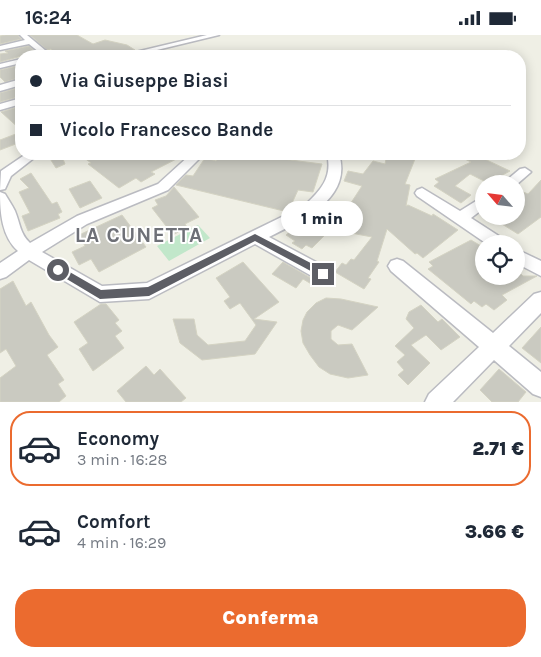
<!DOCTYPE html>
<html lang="it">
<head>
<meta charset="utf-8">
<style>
  :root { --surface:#fff; --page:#f2f2f3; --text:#1f2937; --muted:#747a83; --line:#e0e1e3; --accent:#eb6b2f }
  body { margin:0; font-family:Karla,sans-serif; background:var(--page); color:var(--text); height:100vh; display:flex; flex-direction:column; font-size:19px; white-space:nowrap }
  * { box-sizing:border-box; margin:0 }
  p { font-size:16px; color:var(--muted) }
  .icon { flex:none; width:28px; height:28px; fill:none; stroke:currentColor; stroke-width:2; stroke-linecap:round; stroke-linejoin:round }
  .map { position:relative; height:367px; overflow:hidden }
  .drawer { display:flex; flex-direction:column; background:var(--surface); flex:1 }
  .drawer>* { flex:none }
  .hud { position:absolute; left:15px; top:15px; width:511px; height:110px; border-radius:20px; box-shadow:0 2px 12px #0003; display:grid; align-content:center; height:110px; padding:0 15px; background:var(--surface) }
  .needle { width:32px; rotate:298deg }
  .controls { position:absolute; left:475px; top:140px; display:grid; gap:10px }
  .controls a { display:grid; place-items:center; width:50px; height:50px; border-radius:50%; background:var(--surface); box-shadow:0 2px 12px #0003; font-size:25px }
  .end { position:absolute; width:22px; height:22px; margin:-11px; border:6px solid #5d5e65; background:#fff; box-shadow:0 0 0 2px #fff }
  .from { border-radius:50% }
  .bubble { position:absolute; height:35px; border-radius:18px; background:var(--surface); box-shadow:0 2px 12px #0003; font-size:16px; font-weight:800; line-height:35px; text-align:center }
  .hud b { display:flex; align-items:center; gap:18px; height:48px; font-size:19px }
  .hud b+b { border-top:1px solid var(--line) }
  .hud i { width:12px; height:12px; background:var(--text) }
  ul { padding:9px 0 0; list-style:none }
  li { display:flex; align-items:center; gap:15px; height:75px; margin:0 10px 8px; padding:0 5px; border:2px solid transparent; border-radius:20px }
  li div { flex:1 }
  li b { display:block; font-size:19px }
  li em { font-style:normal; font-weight:800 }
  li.current { border-color:var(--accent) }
  li>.icon { width:45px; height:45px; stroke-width:1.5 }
  .primary-button { display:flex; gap:10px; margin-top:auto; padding:10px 15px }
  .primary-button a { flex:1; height:58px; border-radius:20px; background:var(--accent); color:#fff; font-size:20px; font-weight:800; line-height:58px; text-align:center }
  .status { display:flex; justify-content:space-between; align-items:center; height:35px; padding:0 25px; background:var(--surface); direction:ltr }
  .status svg { height:14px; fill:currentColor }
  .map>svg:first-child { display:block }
  .green { fill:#c1e7ca }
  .building { fill:#cacac1; stroke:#d4d3c3 }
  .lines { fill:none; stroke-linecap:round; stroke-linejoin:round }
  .minor-casing { stroke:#babbc1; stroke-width:3 }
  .minor { fill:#fff; fill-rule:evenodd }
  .route { fill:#5d5e65 }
  .labels { text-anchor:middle; stroke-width:4; stroke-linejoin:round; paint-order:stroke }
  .district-label { font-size:21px; font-weight:bold; letter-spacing:1px; fill:#6e7077; stroke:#fff }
</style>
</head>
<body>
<div class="status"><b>16:24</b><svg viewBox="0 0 49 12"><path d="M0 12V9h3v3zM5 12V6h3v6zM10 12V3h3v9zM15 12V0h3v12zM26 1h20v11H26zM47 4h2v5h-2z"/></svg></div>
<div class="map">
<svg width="541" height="367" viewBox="0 0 541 367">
  <rect width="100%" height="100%" fill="#efefe5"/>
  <!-- green -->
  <path class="green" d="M198 190 210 203 169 226 157 211Z"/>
  <!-- building -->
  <path class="building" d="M6 0H18L21 4 0 9V1Z
    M30 0H77L93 9 105 5 127 10 135 15 119 19 117 21H57L51 14 47 15Z
    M29 11 36 17 0 27V19L8 18 5 16Z
    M21 30V42L5 47 0 42V35Z
    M21 52V61L0 67V58Z
    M21 71V95L1 77Z
    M21 97V107L0 115V105Z
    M47 119H61L65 129 56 133Z
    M79 119H186L151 137 155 139 141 147 136 143 119 153 88 129 91 128Z
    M223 119H269L267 122 322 129 313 157 298 155 288 177 176 150 186 140 193 141 205 123 216 126Z
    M387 119H417L405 149 410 150 406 171 408 170 432 181 433 179 458 195 423 223 417 218 415 219 387 194 377 226 379 227 368 243 371 244 364 254 335 237 342 228 346 230 351 224 354 225 372 202 351 198 352 195 333 192 312 213 306 210 302 214 292 208 295 206 286 200 300 188 321 197 325 170 345 177 362 151 344 146 348 136 363 139 373 126 385 129Z
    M454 119H474L510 136 499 142 496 140 486 147 470 139 455 151 471 160 461 168 434 151 439 147 435 144 471 127Z
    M31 138 52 169 57 167 62 177 58 179 60 183 28 196 22 181 30 178 19 157 29 153 20 144Z
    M541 145V182L518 199 489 181H516V154L528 159Z
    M90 146 102 163 80 173 69 154Z
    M174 152 199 182 185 189 187 192 173 200 152 173 158 170 155 165 166 161Z
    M122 180 146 212 99 237 91 224 79 230 72 217 85 211 79 200Z
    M471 205 481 211 477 216 484 219V241H516V234L523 241H537L502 260 507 265 494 275 486 269 482 272 474 266 471 269 428 234 433 231 429 227Z
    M243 227 279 267 254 284 277 287 255 319 202 325 180 308 173 284H194L197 300 208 310 245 306 256 290 240 268 230 274 224 266 230 262 216 243Z
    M283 227 316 246 313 250 303 244 296 253 272 239Z
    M13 246 26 271 31 267 49 300 58 312 47 320 64 345 58 349 66 361 59 367H0V343L16 331 6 314 0 318V254Z
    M326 263 341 264 378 272 352 295 338 290 331 296V304L338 310 352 309 368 340 348 343 330 339 319 332 310 320 303 308 301 296 303 285 307 277 316 268Z
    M101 269H106L119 285 115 288 122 296 115 301 124 313 93 336 79 314 88 308 74 287Z
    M421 270 438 287 442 284 460 302 441 315 426 300 411 310 430 328 408 350 398 340 404 335 397 327 405 320 395 311 414 293 406 284 409 277Z
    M541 292V328L522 313Z
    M146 331 154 340 160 334 186 363 181 367H126L117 356Z
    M499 334 526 357 518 367H492L480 355Z"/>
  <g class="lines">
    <!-- minor casing -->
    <g class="minor-casing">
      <path id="minor" d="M20 0H27L52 21H44L29 9 0 15V11L25 5Z
        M207 0H219L132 21H119Z
        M21 24V28L0 33V29Z
        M21 44V50L0 56V50Z
        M21 63V69L0 75V69Z
        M26 119H39L11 141 5 154 0 155 1 136Z
        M191 119H204L168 155 87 189 42 217 102 251 147 248 304 171C320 156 333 143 327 119H339C353 164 301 186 269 202L329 234 332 239 329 244 323 246 317 244 255 209 149 264 100 267 29 225 6 242 0 244V228L18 216C2 202 0 178 0 157L5 159C8 164 12 170 15 176 20 188 20 199 30 208L77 181 158 149Z
        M525 133 531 137 516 150 502 149 520 134Z
        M422 153 460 176 484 161V173L471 183 505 205 507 209H487L417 161 415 158 417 155Z
        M516 214 541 226V241L516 228Z
        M397 224 403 226 493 298 534 259 541 257V278L509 311 541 337V362L533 359 494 325 453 367H425L429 359 479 312 391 236 388 231 391 226Z"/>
    </g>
    <!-- minor -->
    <use href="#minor" class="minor"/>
  </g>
  <!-- route -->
  <path class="route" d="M255 199 326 236V241H320L255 206 149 261 100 264 55 237 53 235 58 231 61 232 101 255 148 252Z"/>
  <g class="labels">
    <!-- district labels -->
    <g class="district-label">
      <text x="139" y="207">LA CUNETTA</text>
    </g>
  </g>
</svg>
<div class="controls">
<a><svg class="needle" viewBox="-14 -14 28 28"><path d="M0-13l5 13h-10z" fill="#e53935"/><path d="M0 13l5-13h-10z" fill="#747a83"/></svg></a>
<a><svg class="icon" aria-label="locate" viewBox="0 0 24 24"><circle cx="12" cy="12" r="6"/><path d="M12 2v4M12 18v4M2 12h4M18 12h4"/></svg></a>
</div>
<i class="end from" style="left:58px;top:235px"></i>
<i class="end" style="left:323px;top:239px"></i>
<div class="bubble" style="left:281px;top:166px;width:82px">1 min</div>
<div class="hud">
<b><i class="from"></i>Via Giuseppe Biasi</b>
<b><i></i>Vicolo Francesco Bande</b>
</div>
</div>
<section class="drawer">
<ul>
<li class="current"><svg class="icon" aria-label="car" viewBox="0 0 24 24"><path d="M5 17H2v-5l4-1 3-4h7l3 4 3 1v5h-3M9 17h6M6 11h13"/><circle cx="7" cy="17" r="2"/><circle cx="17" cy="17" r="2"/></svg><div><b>Economy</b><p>3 min · 16:28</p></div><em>2.71 €</em></li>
<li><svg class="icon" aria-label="car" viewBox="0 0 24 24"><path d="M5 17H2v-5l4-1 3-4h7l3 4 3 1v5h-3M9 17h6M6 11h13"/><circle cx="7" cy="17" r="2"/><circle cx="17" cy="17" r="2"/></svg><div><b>Comfort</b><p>4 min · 16:29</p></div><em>3.66 €</em></li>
</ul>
<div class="primary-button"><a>Conferma</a></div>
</section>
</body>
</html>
